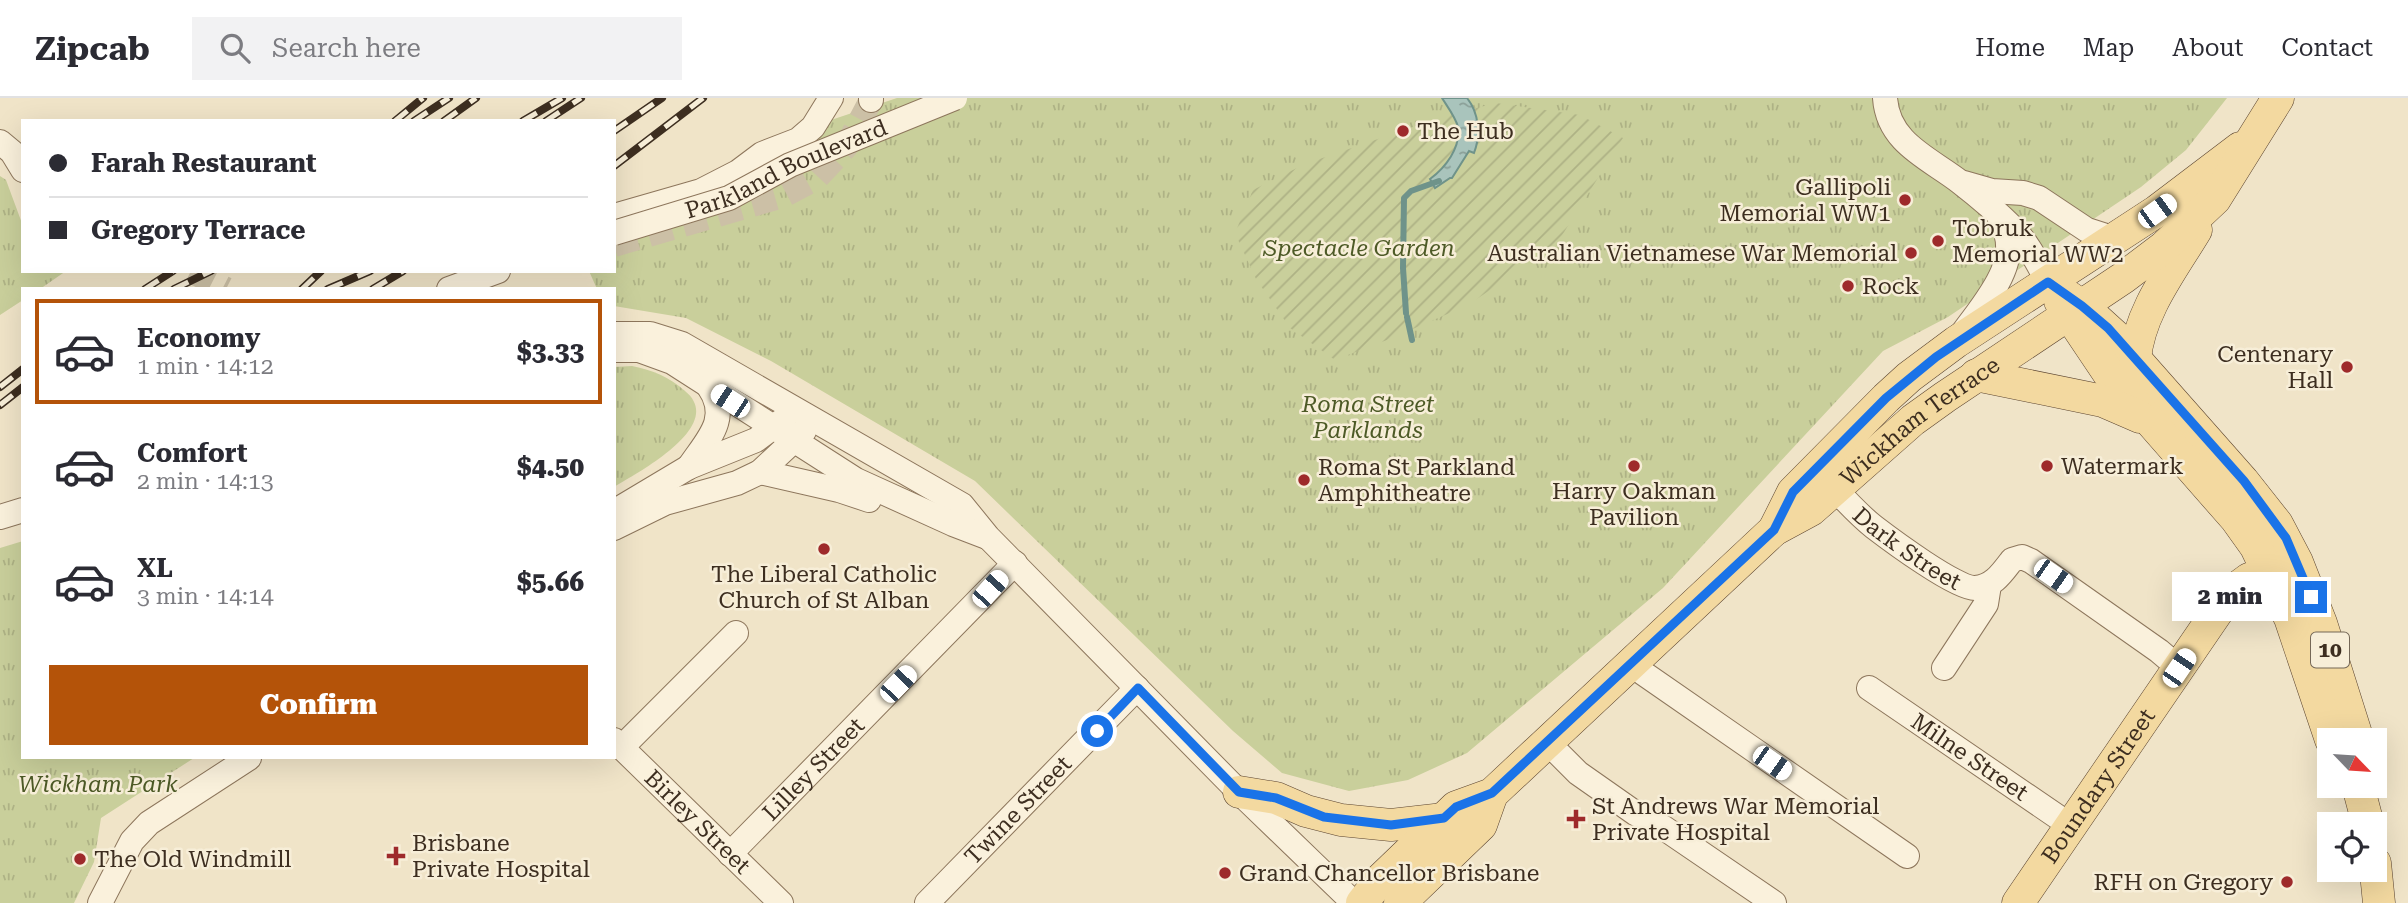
<!DOCTYPE html>
<html lang="en">
<head>
<meta charset="utf-8">
<style>
  :root { --surface:#fff; --page:#f2f2f3; --text:#2b2b33; --muted:#7c7c81; --line:#e1e1e2; --accent:#b45309 }
  body { margin:0; font-family:"Roboto Serif",serif; background:var(--page); color:var(--text); height:100vh; display:flex; flex-direction:column; font-size:26px; white-space:nowrap }
  * { box-sizing:border-box; margin:0 }
  p { font-size:23px; color:var(--muted) }
  .icon { flex:none; width:38px; height:38px; fill:none; stroke:currentColor; stroke-width:2; stroke-linecap:round; stroke-linejoin:round }
  .map { position:relative; flex:1; overflow:hidden }
  .sheet { position:absolute; left:21px; top:189px; width:595px; height:472px; display:flex; flex-direction:column; background:var(--surface); border-radius:0px; box-shadow:0 7px 28px #0002 }
  .sheet>* { flex:none }
  .top-card { position:absolute; left:21px; top:21px; width:595px; height:154px; border-radius:0px; box-shadow:0 7px 28px #0002; display:grid; align-content:center; height:154px; padding:0 28px; background:var(--surface) }
  .needle { width:46px; rotate:115deg }
  .buttons { position:absolute; left:2317px; top:630px; display:grid; gap:14px }
  .buttons a { display:grid; place-items:center; width:70px; height:70px; border-radius:0px; background:var(--surface); box-shadow:0 7px 28px #0002; font-size:35px }
  .end { position:absolute; width:32px; height:32px; margin:-16px; border:9px solid #1a73e8; background:#fff; box-shadow:0 0 0 4px #fff }
  .from { border-radius:50% }
  .bubble { position:absolute; height:49px; border-radius:0px; background:var(--surface); box-shadow:0 7px 28px #0002; font-size:23px; font-weight:800; line-height:49px; text-align:center }
  .car { position:absolute; width:21px; height:42px; margin:-21px -10px; border-radius:9px; box-shadow:0 0 5px 2px #0007; background:linear-gradient(#fff 24%,#345 0 40%,#fff 0 76%,#345 0 86%,#fff 0) }
  .top-card b { display:flex; align-items:center; gap:24px; height:66px; font-size:26px }
  .top-card b+b { border-top:2px solid var(--line) }
  .top-card i { width:18px; height:18px; background:var(--text) }
  ul { padding:12px 0 0; list-style:none }
  li { display:flex; align-items:center; gap:21px; height:105px; margin:0 14px 10px; padding:0 14px; border:4px solid transparent; border-radius:0px }
  li div { flex:1 }
  li b { display:block; font-size:26px }
  li em { font-style:normal; font-weight:800 }
  li.on { border-color:var(--accent) }
  li>.icon { width:63px; height:63px; stroke-width:1.5 }
  .action { display:flex; gap:14px; margin-top:auto; padding:14px 28px }
  .action a { flex:1; height:80px; border-radius:0px; background:var(--accent); color:#fff; font-size:28px; font-weight:800; line-height:80px; text-align:center }
  header { display:flex; align-items:center; gap:42px; box-sizing:border-box; height:98px; padding:0 35px; background:var(--surface); border-bottom:2px solid var(--line) }
  header strong { font-size:33px }
  nav { display:flex; gap:38px; margin-inline-start:auto; font-size:24px }
  .search { width:490px; height:63px; background:var(--page); display:flex; align-items:center; gap:18px; box-sizing:border-box; padding:0 24px; border-radius:0px; color:var(--muted); font-size:26px }
  .map>svg:first-child { display:block }
  .park { fill:url(#park-tufts) }
  .garden { fill:url(#garden-furrows) }
  .water { fill:url(#water-ripples); stroke:#6f938a; stroke-width:2 }
  .lines { fill:none; stroke-linecap:round; stroke-linejoin:round }
  .stream { stroke:#6f938a; stroke-width:6 }
  .minor-tunnel { stroke:#ccc0a6; stroke-width:24; stroke-dasharray:24 12; stroke-linecap:butt }
  .minor-casing { stroke:#8d765c; stroke-width:26 }
  .major-casing { stroke:#5b4430; stroke-width:33 }
  .minor { stroke:#faf1dc; stroke-width:24 }
  .major { stroke:#f3d9a0; stroke-width:32 }
  .rail-casing { stroke:#3d2e20; stroke-width:8 }
  .rail { stroke:#f7eed8; stroke-width:5; stroke-dasharray:16; stroke-linecap:butt }
  .minor-bridge-casing { stroke:#8d765c; stroke-width:26; stroke-linecap:butt }
  .minor-bridge { stroke:#faf1dc; stroke-width:24 }
  .route { stroke:#1a73e8; stroke-width:9 }
  .poi-dot { fill:#9e2a2b; stroke:#f7eed8; stroke-width:2.5 }
  .labels { text-anchor:middle; stroke-width:5; stroke-linejoin:round; paint-order:stroke }
  .shield { fill:#f7eed8; stroke:#756857; stroke-width:2 }
  .shield-label { font-size:21px; font-weight:bold; fill:#3d2e20 }
  .poi-label { font-size:23px; fill:#3d2e20; stroke:#f7eed8; text-anchor:start }
  .street-label { font-size:23px; fill:#3d2e20; stroke:#f7eed8 }
  .park-label { font-size:23px; font-style:italic; fill:#4d5a26; stroke:#f7eed8 }
</style>
</head>
<body>
<header>
<strong>Zipcab</strong>
<div class="search"><svg class="icon" aria-label="search" viewBox="0 0 24 24"><circle cx="10" cy="10" r="6"/><path d="M15 15l6 6"/></svg>Search here</div>
<nav><a>Home</a><a>Map</a><a>About</a><a>Contact</a></nav>
</header>
<div class="map">
<svg width="2408" height="805" viewBox="0 0 2408 805">
  <defs>
    <pattern id="park-tufts" width="24" height="20" patternUnits="userSpaceOnUse" patternTransform="scale(1.75)"><rect width="24" height="20" fill="#c9cf9b"/><path d="M3 7l-1-3M5 7V3M7 7l1-3M15 17l-1-3M17 17v-4M19 17l1-3" fill="none" stroke="#aeb285"/></pattern>
    <pattern id="garden-furrows" width="10" height="10" patternUnits="userSpaceOnUse" patternTransform="scale(1.75)"><rect width="10" height="10" fill="#c9cf9b"/><path d="M-1 1l2-2M0 10L10 0M9 11l2-2" fill="none" stroke="#aeb285"/></pattern>
    <pattern id="water-ripples" width="26" height="14" patternUnits="userSpaceOnUse" patternTransform="scale(1.75)"><rect width="26" height="14" fill="#a9c4bc"/><path d="M2 4q2-2 4 0t4 0M15 11q2-2 4 0t4 0" fill="none" stroke="#8ba098"/></pattern>
  </defs>
  <rect width="100%" height="100%" fill="#f0e4c8"/>
  <!-- park -->
  <path class="park" d="M897 0H2227L2186 52 2141 89 1948 219 1883 253 1663 490 1467 655 1408 682 1349 693 1282 675 1233 633 975 383 771 263 686 220 614 208V191H597L589 173H614V147L807 30Z
    M0 78 6 82 23 128V173H66L40 191H23V202L0 217Z
    M632 268C653 272 669 279 685 293 727 327 639 374 614 389V269Z
    M23 443V660H194L101 720 94 764 74 805H0V450Z"/>
  <!-- garden -->
  <path class="garden" d="M1496 5 1580 17 1623 40 1556 147 1468 207 1392 240 1335 262 1290 230 1256 181 1235 135 1253 92 1305 66 1445 18Z"/>
  <!-- water -->
  <path class="water" d="M1442 0H1467C1479 15 1481 37 1474 55L1469 53 1452 80H1450L1435 90 1430 81C1445 70 1461 50 1458 29 1456 20 1447 8 1442 0Z"/>
  <g class="lines">
    <!-- stream -->
    <path class="stream" d="M1406 215 1403 170 1404 100 1411 93 1439 83
      M1407 219 1412 242"/>
    <!-- minor-tunnel -->
    <path class="minor-tunnel" d="M614 147 783 98 817 80 846 49 871 2
      M191 173 226 191"/>
    <!-- minor casing -->
    <g class="minor-casing">
      <g id="minor">
        <path d="M1885 0C1888 45 1929 60 1960 84 1978 98 1997 114 2013 130 2028 145 2038 166 2048 184"/>
        <path d="M871 2V0"/>
        <path d="M0 44 12 54 23 72"/>
        <path d="M1964 85 1992 93 2023 95 2039 100 2087 132 2115 141"/>
        <path d="M614 118 701 93 738 74 762 56 798 42 813 29 831 0"/>
        <path d="M449 191 498 173"/>
        <path d="M614 236H650L682 246 962 407 988 439 1239 694 1354 805"/>
        <path d="M1962 236C1984 205 2026 161 2000 122"/>
        <path d="M614 252H639L672 264 856 382 953 426 987 439"/>
        <path d="M689 369C707 342 731 321 709 289"/>
        <path d="M760 374 839 392 869 402"/>
        <path id="s1" d="M1835 391C1847 404 1860 418 1874 429 1891 442 1957 491 1975 490 1993 489 2002 475 2012 462L2022 459 2031 463 2159 553 2179 570"/>
        <path d="M617 412 689 369 756 342 784 321"/>
        <path d="M0 419 23 412"/>
        <path d="M614 430 665 405 737 385 760 374 804 333"/>
        <path d="M1630 566 1907 758"/>
        <path d="M1944 570 1986 506 1989 487"/>
        <path id="s2" d="M1869 590 2071 728"/>
        <path id="s3" d="M614 642 781 805"/>
        <path d="M1547 644 1578 675 1635 715 1664 730 1774 805"/>
        <path d="M622 649 736 535"/>
        <path id="s4" d="M730 756 1015 465"/>
        <path d="M100 805 132 743 149 725 249 660"/>
        <path id="s5" d="M927 805 1137 590"/>
      </g>
    </g>
    <!-- major casing -->
    <g class="major-casing">
      <g id="major">
        <path d="M2066 197 2082 208 2114 237 2243 383 2277 426 2297 464 2321 525 2358 642"/>
        <path d="M2060 203 2109 276 2236 421 2256 449 2290 520 2331 642"/>
        <path d="M2135 261C2139 214 2172 172 2196 132"/>
        <path d="M1976 277 2103 303 2140 319"/>
        <path d="M1774 432 1793 394 1886 300 1909 279 1956 244 2157 113 2240 50"/>
        <path d="M2358 688 2368 726"/>
        <path d="M1239 694 1276 700 1306 713 1341 722 1391 727 1444 721"/>
        <path d="M2375 765 2379 805"/>
        <path id="s6" d="M1362 805 1379 783 1456 709 1492 696 1774 432 1811 412 1913 322 1945 299 2123 180 2164 149 2215 101 2278 0"/>
        <path d="M1400 805 1481 727 1492 696"/>
        <path id="s7" d="M2018 805 2230 495 2249 481 2289 466"/>
      </g>
    </g>
    <!-- minor -->
    <use href="#minor" class="minor"/>
    <!-- major -->
    <use href="#major" class="major"/>
    <!-- rail casing -->
    <g class="rail-casing">
      <path id="rail" d="M395 23 423 0
        M414 23 449 0
        M444 23 476 0
        M523 23 562 0
        M546 23 581 0
        M614 33 662 0
        M614 68 703 0
        M145 191 173 173
        M174 191 211 173
        M302 191 321 173
        M328 191 370 173
        M373 191 403 173
        M0 289 23 271
        M0 307 23 289"/>
    </g>
    <!-- rail -->
    <use href="#rail" class="rail"/>
    <!-- minor-bridge casing -->
    <g class="minor-bridge-casing">
      <g id="minor-bridge">
        <path id="s8" d="M614 135 729 100 790 67 955 0"/>
      </g>
    </g>
    <!-- minor-bridge -->
    <use href="#minor-bridge" class="minor-bridge"/>
  </g>
  <g class="lines">
    <!-- route -->
    <path class="route" d="M1097 633 1138 590 1239 694 1276 700 1324 719 1391 727 1444 720 1456 709 1492 695 1774 432 1793 394 1886 300 1936 259 2048 184 2082 208 2108 230 2244 383 2286 440 2311 499"/>
  </g>
  <!-- markers -->
  <g class="poi-dot">
    <circle cx="1403" cy="33" r="7"/>
    <circle cx="1905" cy="102" r="7"/>
    <circle cx="1938" cy="143" r="7"/>
    <circle cx="1911" cy="155" r="7"/>
    <circle cx="1848" cy="188" r="7"/>
    <circle cx="2347" cy="269" r="7"/>
    <circle cx="1634" cy="368" r="7"/>
    <circle cx="2047" cy="368" r="7"/>
    <circle cx="1304" cy="382" r="7"/>
    <circle cx="824" cy="451" r="7"/>
    <path d="M1572.5 710.5h7v7h7v7h-7v7h-7v-7h-7v-7h7z"/>
    <path d="M392.5 747.5h7v7h7v7h-7v7h-7v-7h-7v-7h7z"/>
    <circle cx="80" cy="761" r="7"/>
    <circle cx="1225" cy="775" r="7"/>
    <circle cx="2287" cy="784" r="7"/>
  </g>
  <g class="labels">
    <!-- shield labels -->
    <rect class="shield" x="2311" y="534.5" width="38" height="35" rx="5"/>
    <g class="shield-label">
      <text x="2330" y="559">10</text>
    </g>
    <!-- poi labels -->
    <g class="poi-label">
      <text x="1417" y="41">The Hub</text>
      <text x="1891" y="97" text-anchor="end">Gallipoli<tspan x="1891" dy="26">Memorial WW1</tspan></text>
      <text x="1952" y="138">Tobruk<tspan x="1952" dy="26">Memorial WW2</tspan></text>
      <text x="1897" y="163" text-anchor="end">Australian Vietnamese War Memorial</text>
      <text x="1862" y="196">Rock</text>
      <text x="2333" y="264" text-anchor="end">Centenary<tspan x="2333" dy="26">Hall</tspan></text>
      <text x="2061" y="376">Watermark</text>
      <text x="1318" y="377">Roma St Parkland<tspan x="1318" dy="26">Amphitheatre</tspan></text>
      <text x="1634" y="401" text-anchor="middle">Harry Oakman<tspan x="1634" dy="26">Pavilion</tspan></text>
      <text x="824" y="484" text-anchor="middle">The Liberal Catholic<tspan x="824" dy="26">Church of St Alban</tspan></text>
      <text x="1592" y="716">St Andrews War Memorial<tspan x="1592" dy="26">Private Hospital</tspan></text>
      <text x="412" y="753">Brisbane<tspan x="412" dy="26">Private Hospital</tspan></text>
      <text x="94" y="769">The Old Windmill</text>
      <text x="1239" y="783">Grand Chancellor Brisbane</text>
      <text x="2273" y="792" text-anchor="end">RFH on Gregory</text>
    </g>
    <!-- street labels -->
    <g class="street-label">
      <text dy="8" stroke="none"><textPath href="#s8" startOffset="184">Parkland Boulevard</textPath></text>
      <text dy="8" stroke="none"><textPath href="#s6" startOffset="742">Wickham Terrace</textPath></text>
      <text dy="8" stroke="none"><textPath href="#s1" startOffset="94">Dark Street</textPath></text>
      <text dy="8" stroke="none"><textPath href="#s2" startOffset="122">Milne Street</textPath></text>
      <text dy="8" stroke="none"><textPath href="#s4" startOffset="119">Lilley Street</textPath></text>
      <text dy="8" stroke="none"><textPath href="#s7" startOffset="142">Boundary Street</textPath></text>
      <text dy="8" stroke="none"><textPath href="#s5" startOffset="130">Twine Street</textPath></text>
      <text dy="8" stroke="none"><textPath href="#s3" startOffset="117">Birley Street</textPath></text>
    </g>
    <!-- park labels -->
    <g class="park-label">
      <text x="1359" y="158">Spectacle Garden</text>
      <text x="1368" y="314">Roma Street<tspan x="1368" dy="26">Parklands</tspan></text>
      <text x="98" y="694">Wickham Park</text>
    </g>
  </g>
</svg>
<div class="buttons">
<a><svg class="needle" viewBox="-14 -14 28 28"><path d="M0-13l5 13h-10z" fill="#e53935"/><path d="M0 13l5-13h-10z" fill="#7c7c81"/></svg></a>
<a><svg class="icon" aria-label="locate" viewBox="0 0 24 24"><circle cx="12" cy="12" r="6"/><path d="M12 2v4M12 18v4M2 12h4M18 12h4"/></svg></a>
</div>
<i class="end from" style="left:1097px;top:633px"></i>
<i class="end" style="left:2311px;top:499px"></i>
<div class="bubble" style="left:2172px;top:474px;width:116px">2 min</div>
<i class="car" style="left:2157px;top:113px;rotate:54deg"></i>
<i class="car" style="left:730px;top:303px;rotate:303deg"></i>
<i class="car" style="left:2053px;top:478px;rotate:125deg"></i>
<i class="car" style="left:990px;top:491px;rotate:42deg"></i>
<i class="car" style="left:2179px;top:570px;rotate:34deg"></i>
<i class="car" style="left:898px;top:586px;rotate:44deg"></i>
<i class="car" style="left:1772px;top:665px;rotate:125deg"></i>
<div class="top-card">
<b><i class="from"></i>Farah Restaurant</b>
<b><i></i>Gregory Terrace</b>
</div>
<section class="sheet">
<ul>
<li class="on"><svg class="icon" aria-label="car" viewBox="0 0 24 24"><path d="M5 17H2v-5l4-1 3-4h7l3 4 3 1v5h-3M9 17h6M6 11h13"/><circle cx="7" cy="17" r="2"/><circle cx="17" cy="17" r="2"/></svg><div><b>Economy</b><p>1 min · 14:12</p></div><em>$3.33</em></li>
<li><svg class="icon" aria-label="car" viewBox="0 0 24 24"><path d="M5 17H2v-5l4-1 3-4h7l3 4 3 1v5h-3M9 17h6M6 11h13"/><circle cx="7" cy="17" r="2"/><circle cx="17" cy="17" r="2"/></svg><div><b>Comfort</b><p>2 min · 14:13</p></div><em>$4.50</em></li>
<li><svg class="icon" aria-label="car" viewBox="0 0 24 24"><path d="M5 17H2v-5l4-1 3-4h7l3 4 3 1v5h-3M9 17h6M6 11h13"/><circle cx="7" cy="17" r="2"/><circle cx="17" cy="17" r="2"/></svg><div><b>XL</b><p>3 min · 14:14</p></div><em>$5.66</em></li>
</ul>
<div class="action"><a>Confirm</a></div>
</section>
</div>
</body>
</html>
